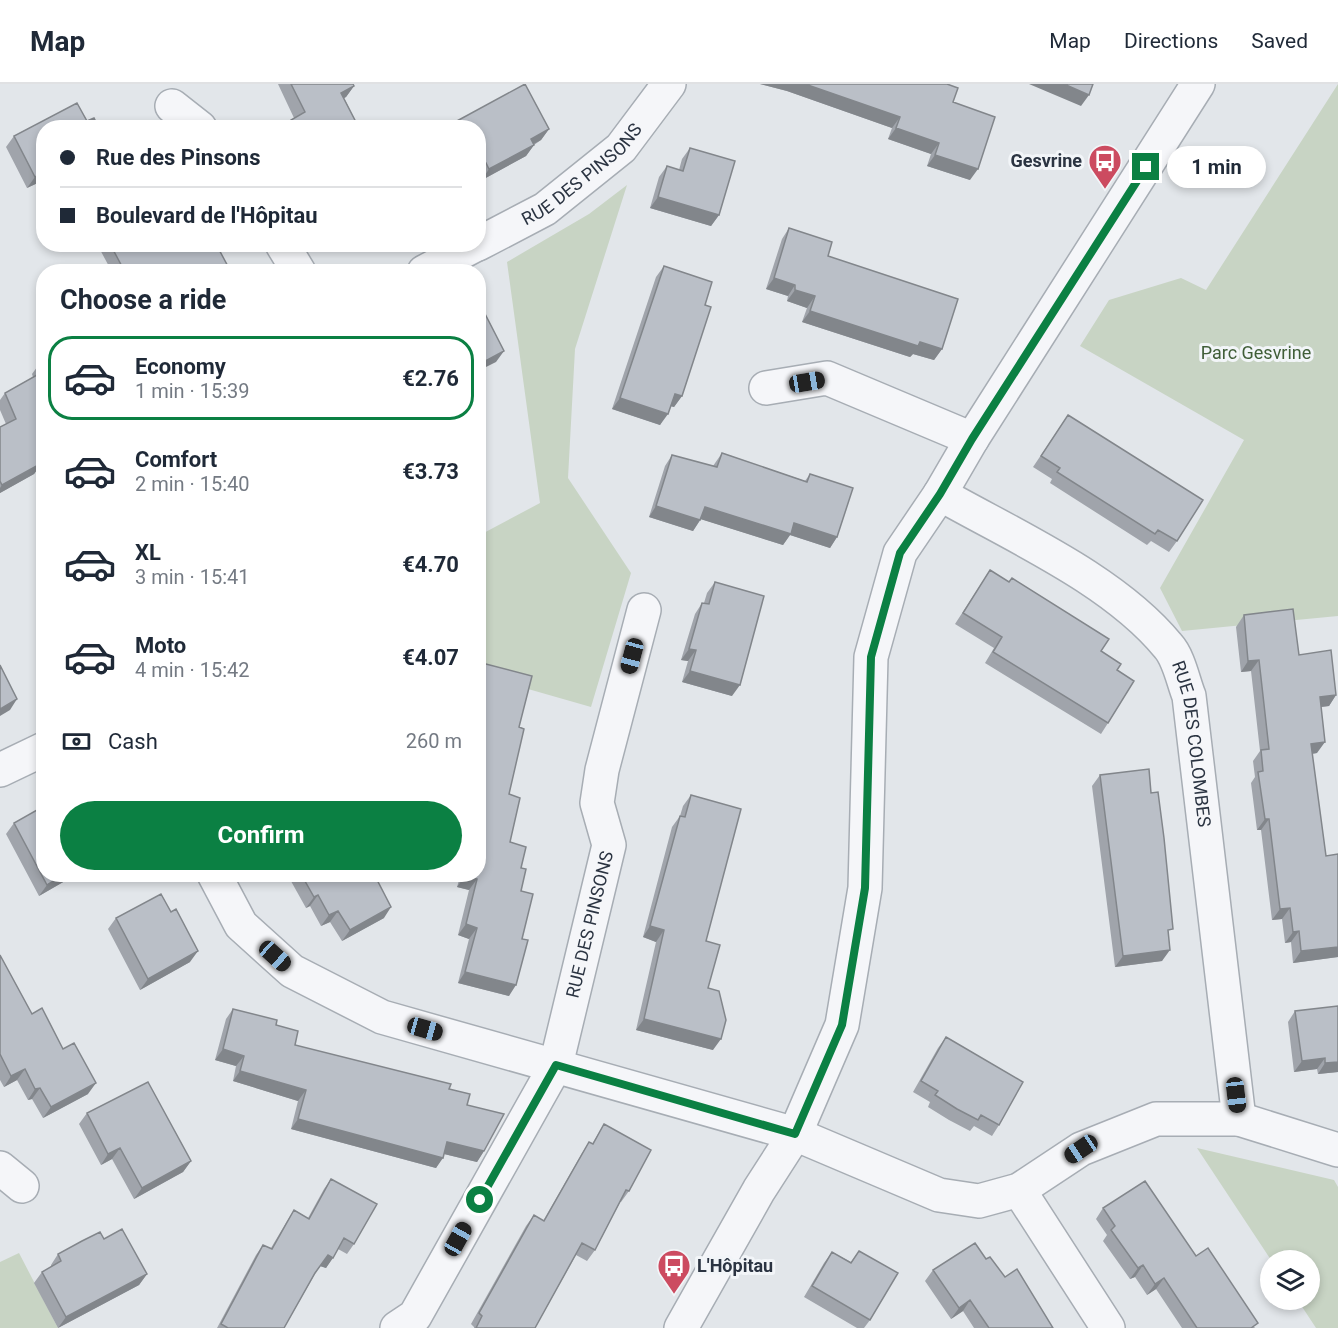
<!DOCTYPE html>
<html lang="en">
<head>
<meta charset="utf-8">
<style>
  :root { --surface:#fff; --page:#f2f2f3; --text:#1f2937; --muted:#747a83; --line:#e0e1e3; --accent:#0b8043 }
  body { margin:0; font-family:Roboto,sans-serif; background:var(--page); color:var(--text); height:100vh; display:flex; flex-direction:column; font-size:22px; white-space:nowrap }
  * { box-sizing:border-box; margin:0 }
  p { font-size:20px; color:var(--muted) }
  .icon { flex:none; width:33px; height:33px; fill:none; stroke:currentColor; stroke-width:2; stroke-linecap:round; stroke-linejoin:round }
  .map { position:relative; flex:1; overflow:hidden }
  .side { position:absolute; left:36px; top:180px; width:450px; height:618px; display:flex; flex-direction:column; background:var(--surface); border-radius:24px; box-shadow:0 3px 9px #0003 }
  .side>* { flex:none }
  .hud { position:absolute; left:36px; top:36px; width:450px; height:132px; border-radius:24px; box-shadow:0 3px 9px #0003; display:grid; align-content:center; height:132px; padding:0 24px; background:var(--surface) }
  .tools { position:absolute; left:1260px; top:1166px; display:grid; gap:12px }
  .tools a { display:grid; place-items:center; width:60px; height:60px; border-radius:50%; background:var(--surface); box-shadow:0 3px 9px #0003; font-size:30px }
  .end { position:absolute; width:27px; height:27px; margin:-14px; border:8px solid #0b8043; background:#fff; box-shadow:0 0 0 3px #fff }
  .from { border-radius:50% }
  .bubble { position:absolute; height:42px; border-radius:21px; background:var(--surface); box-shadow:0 3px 9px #0003; font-size:20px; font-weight:700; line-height:42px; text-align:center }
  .car { position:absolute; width:18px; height:36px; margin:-18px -9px; border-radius:8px; box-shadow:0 0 4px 2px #0007; background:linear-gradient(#222 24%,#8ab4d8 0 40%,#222 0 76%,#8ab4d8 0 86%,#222 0) }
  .hud b { display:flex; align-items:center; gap:21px; height:57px; font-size:22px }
  .hud b+b { border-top:2px solid var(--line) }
  .hud i { width:15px; height:15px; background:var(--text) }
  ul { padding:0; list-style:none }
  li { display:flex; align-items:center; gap:18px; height:84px; margin:0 12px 9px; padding:0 12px; border:3px solid transparent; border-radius:24px }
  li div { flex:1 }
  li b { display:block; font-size:22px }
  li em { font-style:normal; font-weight:700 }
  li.active { border-color:var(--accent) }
  li>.icon { width:54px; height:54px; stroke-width:1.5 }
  h2 { padding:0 24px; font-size:27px; line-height:72px }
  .pay { display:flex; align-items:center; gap:15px; height:66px; padding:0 24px; font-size:22px }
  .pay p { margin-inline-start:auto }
  .button { display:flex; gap:12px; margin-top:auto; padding:12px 24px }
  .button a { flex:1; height:69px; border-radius:36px; background:var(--accent); color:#fff; font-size:24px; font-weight:700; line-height:69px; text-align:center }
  header { display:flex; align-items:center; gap:36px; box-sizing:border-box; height:84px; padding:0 30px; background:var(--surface); border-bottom:2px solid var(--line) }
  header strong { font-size:28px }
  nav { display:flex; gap:33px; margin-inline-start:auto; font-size:21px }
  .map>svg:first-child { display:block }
  .green { fill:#c8d4c4 }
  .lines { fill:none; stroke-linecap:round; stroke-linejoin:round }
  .minor-casing { stroke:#a7adb4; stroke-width:36 }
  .minor { stroke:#f5f6f9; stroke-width:33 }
  .wall { fill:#a0a4ab }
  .shaded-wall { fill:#82868b }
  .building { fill:#babfc7; stroke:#82868b; stroke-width:1.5 }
  .route { stroke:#0b8043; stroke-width:8 }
  .labels { text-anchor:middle; stroke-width:6; stroke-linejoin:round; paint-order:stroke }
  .poi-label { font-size:18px; font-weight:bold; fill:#2b3442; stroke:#f2f5f8; text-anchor:end }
  .street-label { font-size:18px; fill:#2b3442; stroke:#f2f5f8 }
  .park-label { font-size:18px; fill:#405e38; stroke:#f2f5f8 }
</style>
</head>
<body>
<header>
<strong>Map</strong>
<nav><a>Map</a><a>Directions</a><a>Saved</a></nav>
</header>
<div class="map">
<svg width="1338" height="1244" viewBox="0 0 1338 1244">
  <rect width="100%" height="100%" fill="#e2e6ea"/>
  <!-- green -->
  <path class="green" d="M1338 0V532L1182 547 1160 504 1244 356 1080 262 1109 216 1181 194 1206 206Z
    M627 101 575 265 568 394 631 489 591 623 479 591 478 452 540 419 507 178 589 130Z
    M1197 1064 1334 1096 1338 1103V1244H1316L1297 1215H1310V1176H1271Z
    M19 1169 58 1244H0V1178Z"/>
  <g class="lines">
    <!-- minor casing -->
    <g class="minor-casing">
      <g id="minor">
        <path d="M172 22 200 44"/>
        <path d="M282 160 299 188"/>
        <path id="s1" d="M478 160 545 125 621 64 669 0"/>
        <path d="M424 188 477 160"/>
        <path d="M766 304 827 294 972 355"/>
        <path id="s2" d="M940 410C1014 452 1114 496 1168 562 1179 574 1183 597 1189 612L1239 1035"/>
        <path d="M0 686 44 665"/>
        <path d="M214 790 241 841 292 887 382 933 795 1050 939 1111 979 1117 1019 1106 1081 1065 1156 1035H1239L1338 1066"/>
        <path d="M0 1084 22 1102"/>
        <path d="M1019 1106 1108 1244"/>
        <path id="s3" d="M397 1244 415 1232 556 981 609 761 597 719 602 686 644 526"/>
        <path d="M681 1244 759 1106 795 1050 842 941 865 804 871 573 900 469 940 410 972 355 1198 0"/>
      </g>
    </g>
    <!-- minor -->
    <use href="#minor" class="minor"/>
  </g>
  <!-- wall -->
  <path class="wall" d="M278 0H353L354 2 346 13 344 14 359 44H286L291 36 294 34Z
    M760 0H947L953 18 970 96 927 82 931 70 888 55 892 44 787 7Z
    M77 19 87 37 94 34 99 44H44V96L27 104 6 63 14 52Z
    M478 44 549 45 541 56 534 61 526 72 482 96 478 91Z
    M690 64 719 131 711 142 650 124 659 93 667 82 679 86 682 75Z
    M789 144 828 172 942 265 934 276 913 270 910 273 802 238 807 224 787 217 788 212 766 205 782 155Z
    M97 160H189L191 165 231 188H112Z
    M348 160H362L351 166Z
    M664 182 705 221 682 312 674 323 670 322 660 341 612 325 656 193Z
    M44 277V373L40 375 42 379 34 390 0 409V343L6 340 0 326V316L5 309 33 293 32 290 40 279Z
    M1068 331 1177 457 1169 468 1151 457 1147 461 1050 399 1052 395 1033 383Z
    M722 369 805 397 810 390 837 453 830 464 790 451 783 461 701 435 693 447 649 433 665 382 672 371 713 382Z
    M990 486 1101 567 1117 586 1108 639 1101 650 985 579 994 564 955 540Z
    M715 498 732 612 682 598 688 577 681 576 695 530 702 519H704L707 509Z
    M1244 531 1299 571 1336 611 1329 622 1321 623 1317 669 1312 670 1326 772 1338 770V873L1293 879 1291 858 1285 859 1282 835 1272 836 1261 746H1257L1251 699 1255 693 1253 677 1260 667 1251 587 1241 588 1236 543Z
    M482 579 519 643 509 710 510 758 521 784 522 855 509 912 458 899 469 855 458 851 469 806 457 803 461 790H478V585Z
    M1100 691 1169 851 1162 877 1115 883 1092 702Z
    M691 711 706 857 708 904 713 966 636 946 656 858 643 853 672 743 680 732 683 722Z
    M14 739 44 790H77L39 812 6 750Z
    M287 790H374L384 834 342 857 330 838 321 842 310 822 306 824Z
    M116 834 190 878 140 906 108 845Z
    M0 871 32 930 88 1010 43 1034 32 1015 28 1016 17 996 4 1003 0 996Z
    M233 925 276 941 295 961 449 1005 467 1021 484 1067 477 1078 444 1070 436 1084 291 1045 298 1017 233 997 236 982 215 976 226 935Z
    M1295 927 1338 988 1318 990 1317 985 1294 988 1288 938Z
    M946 953 999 1041 992 1052 974 1042 970 1047 949 1036 928 1023 930 1018 913 1008 938 964Z
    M87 1029 191 1077 183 1088 134 1115 112 1075 101 1081 79 1040Z
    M604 1040 629 1107 621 1118H620L595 1166 587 1177 576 1171 535 1244H474V1243L471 1240 526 1142 534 1131 543 1137 582 1069 589 1058 592 1060Z
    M331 1095 354 1160 347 1170 338 1165 326 1184 320 1182 315 1190 284 1244H217L256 1171 263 1161 271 1164 287 1137 294 1126 308 1134 324 1105Z
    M1103 1124 1196 1172 1255 1244H1182L1156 1205 1147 1211 1135 1193 1130 1195 1103 1157 1107 1151 1096 1135Z
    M104 1155 147 1190 139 1201 58 1244 34 1199 42 1188 51 1183V1181L58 1170Z
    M859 1167 870 1236 864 1244H857L804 1213 824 1179 832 1168 851 1178Z
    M986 1175 1005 1193 1053 1244H974L963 1227 951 1235 925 1197 933 1186Z"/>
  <!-- shaded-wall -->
  <path class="shaded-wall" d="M760 0H805L900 33 892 44 787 7Z
    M1029 0H1064L1089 11 1081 22Z
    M354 2 346 13 333 20 341 9Z
    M896 44 939 59 931 70 888 55Z
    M549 45 541 56 523 66 531 55Z
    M534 61 526 72 482 96 489 85Z
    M935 71 978 85 970 96 927 82Z
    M486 79 478 89V83Z
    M44 88V96L27 104 35 93Z
    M658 113 719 131 711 142 650 124Z
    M355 160H362L351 166Z
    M774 194 795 201 788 212 766 205Z
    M795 206 815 212 807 224 787 217Z
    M810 227 920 258 942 265 934 276 913 270 910 273 802 238Z
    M504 267 496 278 478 287V281Z
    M675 310 682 312 674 323 667 321Z
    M620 314 668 330 660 341 612 325Z
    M44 366V373L29 380 37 369Z
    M42 379 34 390 0 409V404L2 401Z
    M656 422 700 436 693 447 649 433Z
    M705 423 794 439 837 453 830 464 790 451 783 461 697 434Z
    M689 565 696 566 688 577 681 576Z
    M1259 576 1251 587 1241 588 1248 577Z
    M690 587 740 601 732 612 682 598Z
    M1336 611 1329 622 1312 624 1320 613Z
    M17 615 10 626 0 632V625Z
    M1325 658 1317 669 1303 671 1311 660Z
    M1265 735H1269L1261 746H1257Z
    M65 790H77L39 812 47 801Z
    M465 792 477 795 469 806 457 803Z
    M318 811 310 822 306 824 314 813Z
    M391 823 384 834 342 857 350 846Z
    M1290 824 1282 835 1272 836 1280 825Z
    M338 827 330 838 321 842 329 831Z
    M466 840 477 844 469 855 458 851Z
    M650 842 664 846 656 858 643 853Z
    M1299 847 1291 858 1285 859 1293 848Z
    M1338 863V873L1293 879 1301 867Z
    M1170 866 1162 877 1115 883 1123 872Z
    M198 867 190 878 140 906 148 895Z
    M465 888 516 901 509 912 458 899Z
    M644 935 721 955 713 966 636 946Z
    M223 965 244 972 236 982 215 976Z
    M1325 974 1317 985 1294 988 1302 977Z
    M1338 978V988L1318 990 1325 979Z
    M25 985 17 996 4 1003 11 992Z
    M240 987 306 1006 298 1017 233 997Z
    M96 999 88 1010 43 1034 51 1023Z
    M40 1004 32 1015 28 1016 35 1005Z
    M298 1035 443 1074 436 1084 291 1045Z
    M447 1058 484 1067 477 1078 440 1069Z
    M120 1064 112 1075 101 1081 108 1070Z
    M191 1077 183 1088 134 1115 142 1104Z
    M328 1171 333 1174 326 1184 320 1182Z
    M1143 1181 1135 1193 1130 1195 1138 1184Z
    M147 1190 139 1201 58 1244 66 1233Z
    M1164 1194 1156 1205 1147 1211 1155 1200Z
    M970 1216 963 1227 951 1235 959 1224Z"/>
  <!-- building -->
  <path class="building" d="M291 0H353L354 2 341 9 359 44H295L291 36 305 28Z
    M525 0 549 45 531 55 534 61 489 85 486 79 478 83V44H444Z
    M805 0H947L958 4 953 18 995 33 978 85 935 71 939 59 896 44 900 33Z
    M1064 0H1093L1089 11Z
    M77 19 87 37 94 34 99 44H44V88L35 93 14 52Z
    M690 64 735 77 719 131 658 113 667 82 683 87Z
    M789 144 832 158 828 172 958 215 942 265 920 258 918 262 810 227 815 212 795 206V201L774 194Z
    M110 160H189L191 165 200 160H216L231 188H125Z
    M664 182 712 198 705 221 711 223 682 312 675 310 668 330 620 314Z
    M481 222 504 267 478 281V223Z
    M44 277V286L40 279Z
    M44 287V366L37 369 42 379 2 401 0 397V343L16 335 5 309Z
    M1068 331 1203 416 1177 457 1158 446 1155 450 1057 388 1060 384 1041 372Z
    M722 369 807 398 810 390 853 404 837 453 794 439 791 450 705 423 700 436 656 422 672 371 717 383Z
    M990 486 1009 498 1012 494 1109 555 1101 567 1121 580 1117 586 1134 597 1108 639 993 568 1002 553 963 529Z
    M715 498 764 512 740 601 690 587 696 566 689 565 702 519 709 520Z
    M1293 525 1299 571 1331 566 1336 611 1320 613 1325 658 1311 660 1326 772 1338 770V863L1301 867 1299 847 1293 848 1290 824 1280 825 1269 735H1265L1258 688 1263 687 1261 666 1269 665 1259 576 1248 577 1244 531Z
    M482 579 532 592 519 643 524 645 509 710 520 714 510 758 526 763 521 784 526 785 521 807 533 810 522 855 528 856 516 901 465 888 477 844 466 840 477 795 465 792 466 790H478V594Z
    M0 581 17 615 0 625Z
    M1149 685 1151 709 1158 708 1164 754 1173 845 1168 846 1170 866 1123 872 1100 691Z
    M691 711 741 725 706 857 720 861 708 904 719 907 726 936 721 955 644 935 664 846 650 842 680 732 685 733Z
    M44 722V790H65L47 801 14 739Z
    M301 790H374L391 823 350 846 338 827 329 831 318 811 314 813Z
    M161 810 171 828 176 825 198 867 148 895 116 834Z
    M0 871 32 930 42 924 63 965 74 959 96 999 51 1023 40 1004 35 1005 25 985 11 992 0 970Z
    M1338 922V978L1325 979V974L1302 977 1295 927Z
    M233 925 277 936 276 941 298 947 295 961 451 1000 449 1005 470 1010 467 1021 504 1030 484 1067 447 1058 443 1074 298 1035 306 1006 240 987 244 972 223 965Z
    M946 953 1023 998 999 1041 981 1031 978 1036 957 1025 935 1011 938 1007 921 997Z
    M148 998 191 1077 142 1104 120 1064 108 1070 87 1029Z
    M604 1040 651 1066 629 1107 626 1106 595 1166 582 1159 535 1244H476L482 1232 479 1229 534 1131 544 1137 589 1058 593 1060Z
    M331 1095 377 1120 354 1160 344 1154 333 1174 328 1171 315 1189 284 1244H228L221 1240 263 1161 272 1165 294 1126 309 1135Z
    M1145 1097 1196 1172 1208 1164 1258 1239 1251 1244H1197L1164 1194 1155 1200 1143 1181 1138 1184 1111 1146 1115 1142 1103 1124Z
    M122 1145 147 1190 66 1233 42 1188 61 1177 58 1170 82 1157 100 1148 104 1155Z
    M975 1159 986 1175 990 1173 1005 1193 1017 1185 1053 1244H989L970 1216 959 1224 933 1186Z
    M859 1167 898 1189 870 1236 812 1202 832 1168 851 1179Z"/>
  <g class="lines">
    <!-- route -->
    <path class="route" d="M480 1116 556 981 795 1050 842 941 865 804 871 573 900 469 940 410 972 355 1146 83"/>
  </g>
  <!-- icons -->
  <defs>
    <g id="bus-pin" transform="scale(1.725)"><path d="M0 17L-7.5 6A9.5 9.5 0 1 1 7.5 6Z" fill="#cc4b60" stroke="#f2f5f8"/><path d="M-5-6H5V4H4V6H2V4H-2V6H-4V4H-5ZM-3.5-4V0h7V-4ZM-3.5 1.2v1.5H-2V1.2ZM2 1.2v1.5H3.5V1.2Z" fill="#fff"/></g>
  </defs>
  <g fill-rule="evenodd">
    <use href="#bus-pin" x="1105" y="77"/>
    <use href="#bus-pin" x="674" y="1182"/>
  </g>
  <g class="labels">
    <!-- poi labels -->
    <g class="poi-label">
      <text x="1082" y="83">Gesvrine</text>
      <text x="697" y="1188" text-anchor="start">L'Hôpitau</text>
    </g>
    <!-- street labels -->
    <g class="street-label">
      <text dy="6" stroke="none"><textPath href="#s1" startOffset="126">RUE DES PINSONS</textPath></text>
      <text dy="6" stroke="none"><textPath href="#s2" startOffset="378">RUE DES COLOMBES</textPath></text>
      <text dy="6" stroke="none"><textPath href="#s3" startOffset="454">RUE DES PINSONS</textPath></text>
    </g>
    <!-- park labels -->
    <g class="park-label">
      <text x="1256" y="275">Parc Gesvrine</text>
    </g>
  </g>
</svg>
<div class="tools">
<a><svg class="icon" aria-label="layers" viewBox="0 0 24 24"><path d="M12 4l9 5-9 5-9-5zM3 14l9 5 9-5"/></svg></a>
</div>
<i class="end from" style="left:480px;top:1116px"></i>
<i class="end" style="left:1146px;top:83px"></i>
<div class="bubble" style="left:1167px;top:62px;width:99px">1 min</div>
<i class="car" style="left:807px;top:298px;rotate:81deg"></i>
<i class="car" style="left:632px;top:572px;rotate:195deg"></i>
<i class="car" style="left:275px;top:872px;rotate:132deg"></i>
<i class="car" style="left:425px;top:945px;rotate:106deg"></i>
<i class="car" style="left:1236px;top:1011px;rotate:173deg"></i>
<i class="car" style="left:1081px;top:1065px;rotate:236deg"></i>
<i class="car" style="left:458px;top:1155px;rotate:29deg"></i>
<div class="hud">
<b><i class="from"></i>Rue des Pinsons</b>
<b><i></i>Boulevard de l'Hôpitau</b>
</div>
<section class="side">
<h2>Choose a ride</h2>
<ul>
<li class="active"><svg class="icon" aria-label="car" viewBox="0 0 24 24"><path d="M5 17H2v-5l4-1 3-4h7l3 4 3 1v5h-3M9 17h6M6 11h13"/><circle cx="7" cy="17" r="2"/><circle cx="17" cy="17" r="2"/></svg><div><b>Economy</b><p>1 min · 15:39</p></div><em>€2.76</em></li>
<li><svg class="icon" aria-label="car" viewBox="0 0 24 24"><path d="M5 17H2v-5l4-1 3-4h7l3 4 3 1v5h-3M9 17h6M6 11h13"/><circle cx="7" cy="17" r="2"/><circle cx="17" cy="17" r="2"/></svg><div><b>Comfort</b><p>2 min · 15:40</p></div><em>€3.73</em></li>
<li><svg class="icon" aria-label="car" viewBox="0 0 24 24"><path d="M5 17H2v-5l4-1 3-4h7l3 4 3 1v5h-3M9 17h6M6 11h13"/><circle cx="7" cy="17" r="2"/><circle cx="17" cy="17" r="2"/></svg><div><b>XL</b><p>3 min · 15:41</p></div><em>€4.70</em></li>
<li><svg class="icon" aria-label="car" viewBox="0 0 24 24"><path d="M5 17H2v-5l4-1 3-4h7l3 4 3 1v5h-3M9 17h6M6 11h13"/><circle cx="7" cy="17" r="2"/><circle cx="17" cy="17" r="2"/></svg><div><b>Moto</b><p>4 min · 15:42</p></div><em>€4.07</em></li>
</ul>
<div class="pay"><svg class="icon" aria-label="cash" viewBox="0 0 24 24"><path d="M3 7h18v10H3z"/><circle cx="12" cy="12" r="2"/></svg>Cash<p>260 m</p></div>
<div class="button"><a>Confirm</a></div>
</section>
</div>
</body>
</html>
